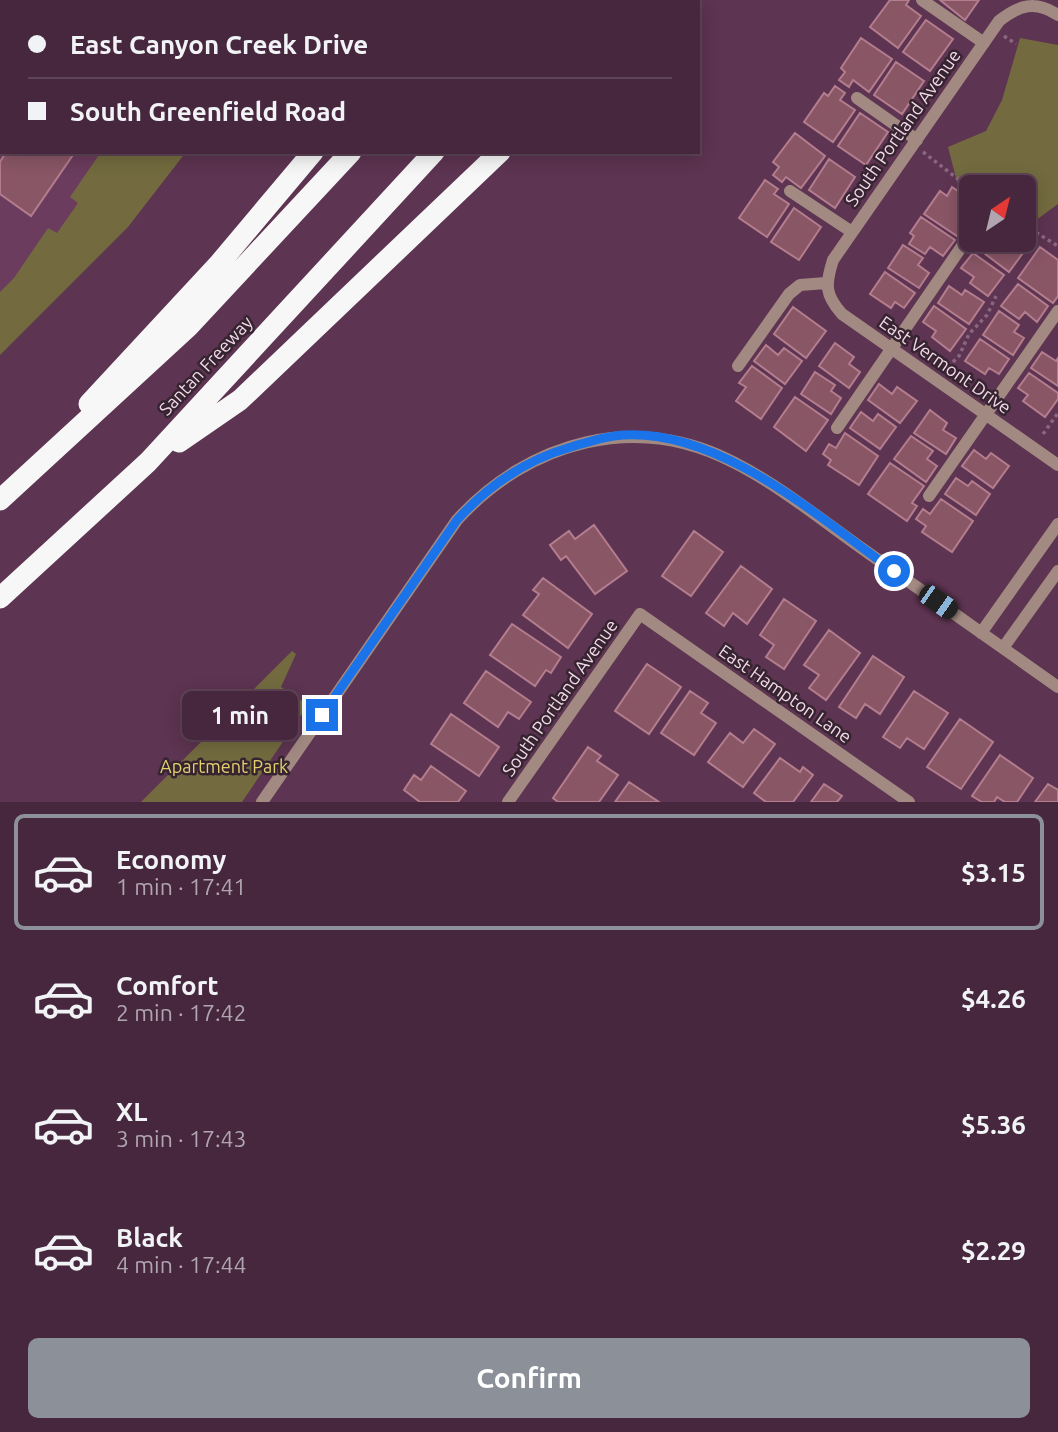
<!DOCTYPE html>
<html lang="en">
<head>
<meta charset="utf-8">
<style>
  :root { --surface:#46273d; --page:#503348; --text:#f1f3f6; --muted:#b0a5b0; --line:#5e4457; --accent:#8c9099 }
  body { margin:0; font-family:Ubuntu,sans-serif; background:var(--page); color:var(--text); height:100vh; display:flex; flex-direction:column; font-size:26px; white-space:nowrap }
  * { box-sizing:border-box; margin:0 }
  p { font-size:23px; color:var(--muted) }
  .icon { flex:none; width:38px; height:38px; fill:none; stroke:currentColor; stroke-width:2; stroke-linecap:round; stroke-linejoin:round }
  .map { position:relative; height:802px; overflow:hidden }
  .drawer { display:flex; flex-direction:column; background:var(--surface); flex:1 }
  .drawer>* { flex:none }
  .guide { position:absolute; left:0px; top:0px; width:700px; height:154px; box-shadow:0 4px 18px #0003,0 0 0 2px var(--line); display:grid; align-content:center; height:154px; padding:0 28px; background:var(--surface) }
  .needle { width:46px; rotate:35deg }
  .fabs { position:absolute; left:959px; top:175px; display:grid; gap:14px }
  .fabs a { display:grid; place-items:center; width:77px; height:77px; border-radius:10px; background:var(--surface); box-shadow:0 4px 18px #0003,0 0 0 2px var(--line); font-size:35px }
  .end { position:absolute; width:32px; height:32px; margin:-16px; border:9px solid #1a73e8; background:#fff; box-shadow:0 0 0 4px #fff }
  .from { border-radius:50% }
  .bubble { position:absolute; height:49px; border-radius:10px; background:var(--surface); box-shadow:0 4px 18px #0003,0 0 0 2px var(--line); font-size:23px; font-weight:700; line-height:49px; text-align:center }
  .car { position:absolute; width:21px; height:42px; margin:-21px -10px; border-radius:9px; box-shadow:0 0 5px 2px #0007; background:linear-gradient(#222 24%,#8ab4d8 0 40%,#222 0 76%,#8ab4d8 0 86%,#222 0) }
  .guide b { display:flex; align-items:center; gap:24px; height:66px; font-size:26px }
  .guide b+b { border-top:2px solid var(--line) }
  .guide i { width:18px; height:18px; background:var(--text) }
  ul { padding:12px 0 0; list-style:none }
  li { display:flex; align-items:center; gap:21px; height:116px; margin:0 14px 10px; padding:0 14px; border:4px solid transparent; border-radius:10px }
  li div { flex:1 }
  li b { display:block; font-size:26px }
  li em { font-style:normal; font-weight:700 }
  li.on { border-color:var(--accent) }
  li>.icon { width:63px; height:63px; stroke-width:1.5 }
  .primary-button { display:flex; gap:14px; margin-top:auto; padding:14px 28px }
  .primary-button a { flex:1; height:80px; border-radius:10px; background:var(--accent); color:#fff; font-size:28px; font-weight:700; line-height:80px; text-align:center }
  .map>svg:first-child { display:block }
  .built { fill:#6b3c5d }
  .green { fill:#736b3f }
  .building { fill:#895666; stroke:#b47d8e; stroke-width:2 }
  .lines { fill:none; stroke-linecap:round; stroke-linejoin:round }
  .path { stroke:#8b6680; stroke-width:3.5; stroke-dasharray:3.5 3.5; stroke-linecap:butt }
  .minor { stroke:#a28a82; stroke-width:12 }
  .highway { stroke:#f7f7f7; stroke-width:21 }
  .route { stroke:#1a73e8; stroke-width:9 }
  .labels { text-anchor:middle; stroke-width:5; stroke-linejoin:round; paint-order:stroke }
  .street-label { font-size:18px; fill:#f2d9e9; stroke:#362430 }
  .park-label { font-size:18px; fill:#e3d16f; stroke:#362430 }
</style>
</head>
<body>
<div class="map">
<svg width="1058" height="802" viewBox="0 0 1058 802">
  <rect width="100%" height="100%" fill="#5d3451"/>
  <!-- built -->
  <path class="built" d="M0 0H304L2 2V152H186L0 355Z"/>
  <!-- green -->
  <path class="green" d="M1020 38 1058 45V204L1024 229V187H971V192L957 182 948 147 986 131 1002 100Z
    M101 152H186L128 227 0 355V292L14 278 48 228 57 233 78 203 70 197Z
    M292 651 296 654 281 687 308 705 242 802H141Z"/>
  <!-- building -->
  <path class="building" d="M0 0H180L2 2V127Z
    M890 0H909L906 5 921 16 898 48 870 27Z
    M940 0H979L965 20Z
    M926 20 953 39 930 71 903 52Z
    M861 38 892 59 869 92 853 80 849 87 839 80 845 72 841 68Z
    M896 62 924 81 902 114 874 95Z
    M835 86 845 93 840 100 855 110 833 142 804 122 824 93 828 96Z
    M860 113 888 132 866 165 838 146Z
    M795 133 825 156 801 188 786 177 782 182 773 175 779 167 773 162Z
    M6 152H75L31 216 0 194V162Z
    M829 159 855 177 835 208 809 190Z
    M765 180 778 189 774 194 789 204 767 237 739 218Z
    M952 187 971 200 962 216 968 220 957 236 924 214 940 191 947 196Z
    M794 208 821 227 799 260 771 242Z
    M921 217 955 240 943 256 930 247 925 254 909 244 914 236 910 233Z
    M1024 237 1031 242 1009 272 976 247 981 240H1024Z
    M903 245 923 258 918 265 929 273 919 288 888 268Z
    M1040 247 1058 260V296L1053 303 1018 278Z
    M973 253 1004 275 988 296 970 283 974 277 961 268Z
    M885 272 915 293 904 308 895 302 891 308 870 294Z
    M1018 284 1048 306 1037 322 1025 312 1019 319 1001 306Z
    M949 286 962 295 965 290 984 302 969 324 938 303Z
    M934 306 966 329 950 351 932 337 936 331 923 322Z
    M793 307 826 331 806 358 774 334Z
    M999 311 1019 325 1014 332 1024 338 1013 355 983 335Z
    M980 339 1009 359 999 374 989 368 985 374 965 361Z
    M835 343 854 357 849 364 860 372 849 388 819 366Z
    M766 345 778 355 784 348 802 361 785 384 754 361Z
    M1042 352 1056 361 1058 358V386L1031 368Z
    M752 366 782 388 761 419 736 401 746 387 739 383Z
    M815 372 835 385 831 391 841 398 831 414 801 394Z
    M1029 373 1058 393V399L1045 417 1023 401 1028 395 1018 388Z
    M879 384 892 394 897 387 917 401 900 423 868 400Z
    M795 397 828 420 806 451 774 427Z
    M930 410 947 423 943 430 956 438 946 454 914 433Z
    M861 412 873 421 878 414 896 427 880 449 850 428Z
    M845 433 878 456 859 485 828 465 831 460 823 454 829 444 836 448Z
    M911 436 933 451 927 459 937 466 926 482 894 459Z
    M974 450 986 459 991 453 1009 466 993 488 962 466Z
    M890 463 924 486 912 503 917 506 907 521 868 494Z
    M956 478 968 486 972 481 990 494 976 515 945 494Z
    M941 499 973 521 952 552 922 532 926 526 916 519 923 509 930 514Z
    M594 525 627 571 595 594 566 556 561 560 550 545 569 531 575 539Z
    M694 531 723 552 691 596 662 576Z
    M741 566 772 589 747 624 733 613 724 626 706 613Z
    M543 578 592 614 568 648 523 615 539 594 533 590Z
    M784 599 816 621 784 669 766 657 774 645 760 635Z
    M512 624 561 657 551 673 546 670 535 686 490 655Z
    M829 630 860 653 826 700 809 688 819 675 804 665Z
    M873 656 904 677 880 714 865 704 856 718 839 707Z
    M647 664 681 687 649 734 615 711Z
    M486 671 531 702 519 719 508 712 498 727 464 703Z
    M690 691 708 703 701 713 716 723 694 755 661 733Z
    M914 691 948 713 924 749 907 738 900 748 883 737Z
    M451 714 499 747 479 776 431 744Z
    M960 719 993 742 961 789 927 767Z
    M754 729 775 744 743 787 708 762 730 733 743 743Z
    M588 747 601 756 597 761 618 775 599 802H558L553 798Z
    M1000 755 1033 778 1017 802H1005L997 797 994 802H982L972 796Z
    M780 758 800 772 803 767 813 775 793 802H766L754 793Z
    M431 766 466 791 458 802H420L404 790 414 775 421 780Z
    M629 782 659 802H615Z
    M824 784 842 796 837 802H811Z
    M1048 784 1058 790V802H1035Z"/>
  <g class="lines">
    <!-- path -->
    <path class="path" d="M1004 36 1016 44
      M923 152 971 189
      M1024 225 1058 246
      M948 367 959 356 969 334 987 315 996 296
      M1043 434 1058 413"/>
    <!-- minor -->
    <path class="minor" d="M922 0 984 43
      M1058 15C1035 0 1019 5 999 21L833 260C825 285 825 295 842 314L1058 465
      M857 98 917 140
      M790 191 852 232
      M738 366 789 294 800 285 826 283
      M837 428 971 233
      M929 496 1058 311
      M981 633 1058 524
      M1003 648 1058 571
      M262 802 457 520C529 441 637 411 735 463 782 487 824 522 867 552 931 597 994 642 1058 687
      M508 802 640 614 909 802"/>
    <!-- highway -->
    <path class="highway" d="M425 2 426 0
      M480 2 481 0
      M554 2 555 0
      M659 2 661 0
      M89 404 218 265 313 152
      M179 442 240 400 500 152
      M0 500 188 327 351 152
      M0 598 148 462 434 152"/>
  </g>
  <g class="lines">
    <!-- route -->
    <path class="route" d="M322 715 457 520C489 485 525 460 571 447 587 442 606 436 623 435 721 429 819 518 894 571"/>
  </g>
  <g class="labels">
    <!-- street labels -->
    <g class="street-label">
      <text transform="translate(903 128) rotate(-55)" y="6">South Portland Avenue</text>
      <text transform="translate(945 365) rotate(35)" y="6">East Vermont Drive</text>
      <text transform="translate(206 366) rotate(-47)" y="6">Santan Freeway</text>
      <text transform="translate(785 694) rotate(35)" y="6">East Hampton Lane</text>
      <text transform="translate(560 698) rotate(-55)" y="6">South Portland Avenue</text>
    </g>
    <!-- park labels -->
    <g class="park-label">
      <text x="224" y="773">Apartment Park</text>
    </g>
  </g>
</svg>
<div class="fabs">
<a><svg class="needle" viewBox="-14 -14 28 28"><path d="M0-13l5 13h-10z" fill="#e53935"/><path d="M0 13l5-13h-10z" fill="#b0a5b0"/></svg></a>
</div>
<i class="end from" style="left:894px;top:571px"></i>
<i class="end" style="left:322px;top:715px"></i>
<div class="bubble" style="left:182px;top:691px;width:116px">1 min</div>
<i class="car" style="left:938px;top:602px;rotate:125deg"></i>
<div class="guide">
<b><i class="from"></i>East Canyon Creek Drive</b>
<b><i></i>South Greenfield Road</b>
</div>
</div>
<section class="drawer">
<ul>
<li class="on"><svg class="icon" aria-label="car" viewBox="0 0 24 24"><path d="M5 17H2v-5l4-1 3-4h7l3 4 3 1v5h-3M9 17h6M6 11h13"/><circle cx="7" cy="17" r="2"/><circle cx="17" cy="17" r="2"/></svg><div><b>Economy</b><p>1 min · 17:41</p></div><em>$3.15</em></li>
<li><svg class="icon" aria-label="car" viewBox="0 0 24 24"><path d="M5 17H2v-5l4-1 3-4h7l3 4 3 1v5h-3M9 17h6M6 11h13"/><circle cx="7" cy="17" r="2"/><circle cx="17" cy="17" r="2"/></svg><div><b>Comfort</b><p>2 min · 17:42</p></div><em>$4.26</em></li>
<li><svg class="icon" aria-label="car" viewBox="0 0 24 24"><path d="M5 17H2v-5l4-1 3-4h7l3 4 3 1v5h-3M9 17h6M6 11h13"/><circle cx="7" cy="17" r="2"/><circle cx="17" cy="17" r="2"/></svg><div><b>XL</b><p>3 min · 17:43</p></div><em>$5.36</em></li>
<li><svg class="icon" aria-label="car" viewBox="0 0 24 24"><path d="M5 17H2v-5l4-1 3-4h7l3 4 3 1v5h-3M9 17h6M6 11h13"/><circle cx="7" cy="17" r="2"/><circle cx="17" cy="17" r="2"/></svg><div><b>Black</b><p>4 min · 17:44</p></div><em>$2.29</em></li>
</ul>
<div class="primary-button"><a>Confirm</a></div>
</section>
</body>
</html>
